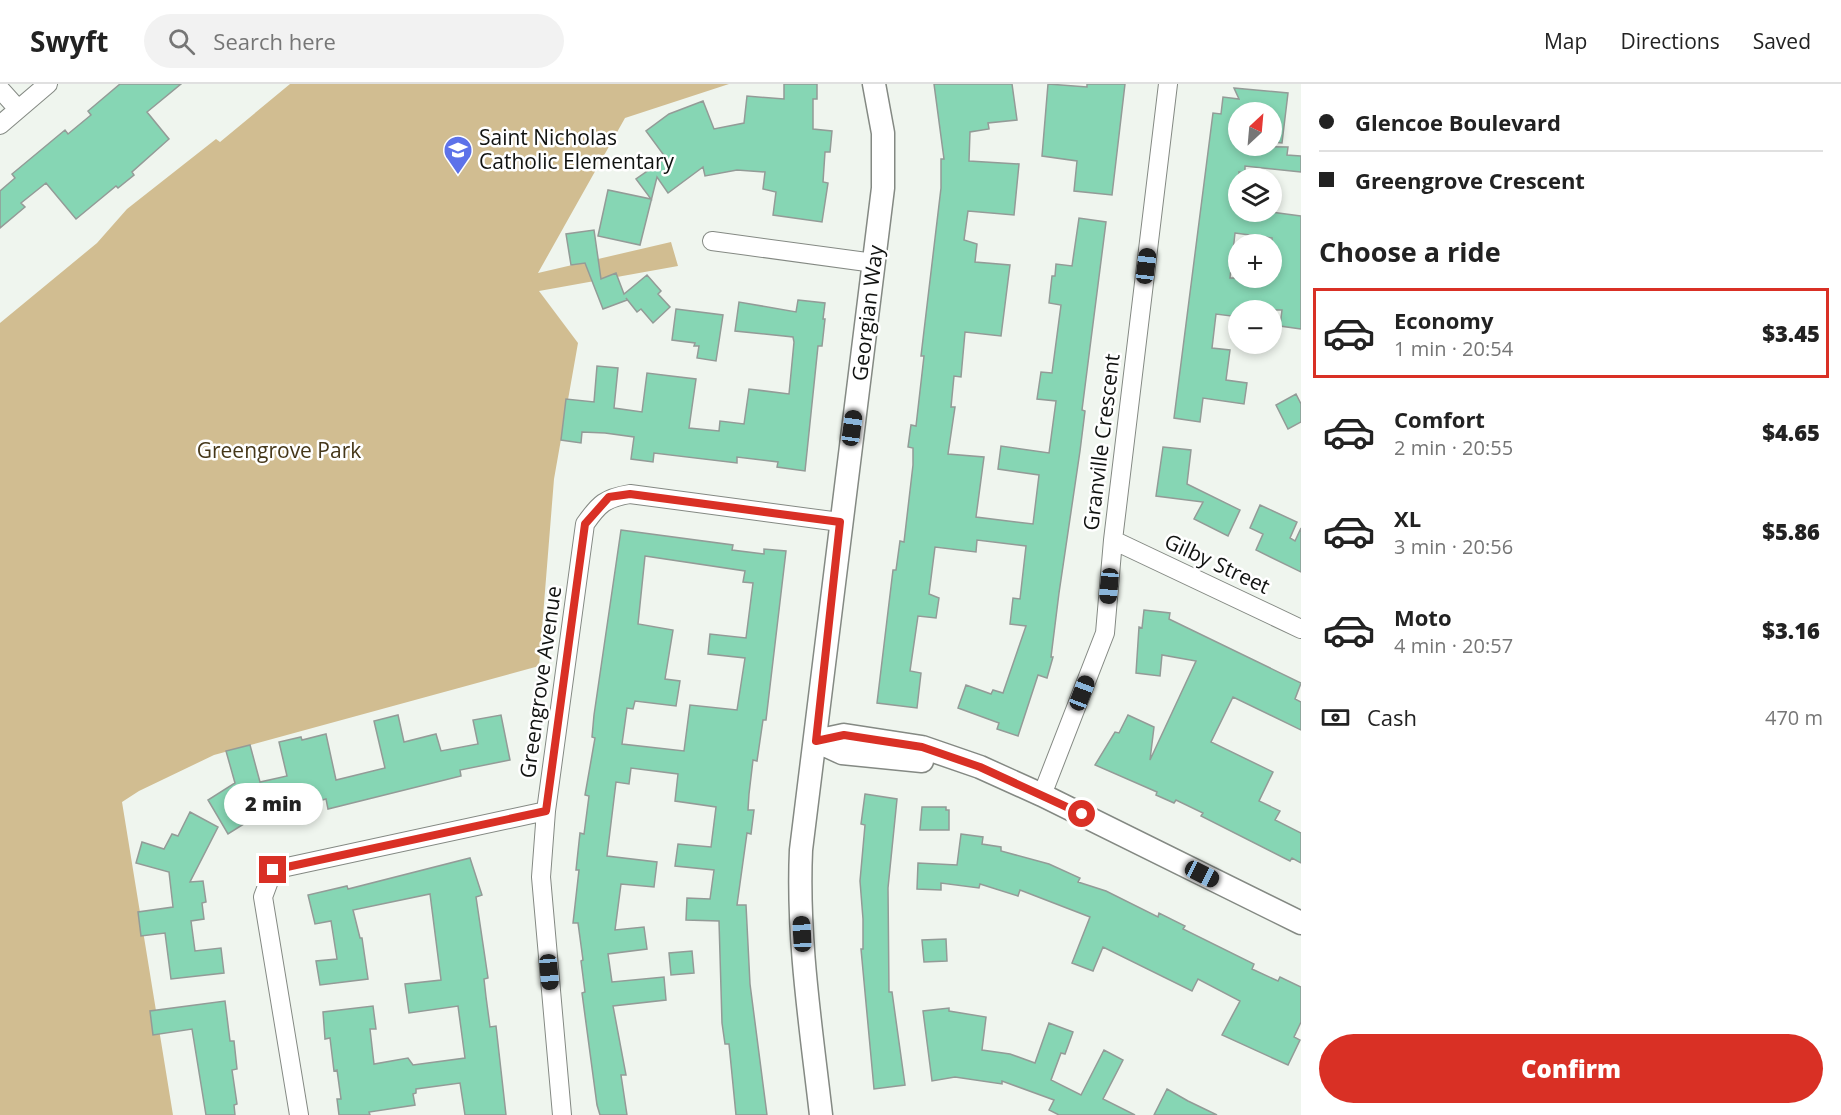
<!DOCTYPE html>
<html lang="en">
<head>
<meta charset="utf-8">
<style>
  :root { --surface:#fff; --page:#f2f2f2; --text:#222; --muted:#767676; --line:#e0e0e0; --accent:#d93025 }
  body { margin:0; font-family:"Open Sans",sans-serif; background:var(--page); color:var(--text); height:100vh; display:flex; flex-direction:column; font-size:22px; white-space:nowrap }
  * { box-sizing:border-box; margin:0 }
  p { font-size:20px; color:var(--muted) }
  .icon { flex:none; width:33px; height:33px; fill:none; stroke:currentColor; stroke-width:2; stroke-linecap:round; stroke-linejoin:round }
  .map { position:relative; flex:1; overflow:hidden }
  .drawer { display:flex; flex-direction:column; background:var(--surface); width:540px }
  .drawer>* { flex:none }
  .guide { display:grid; align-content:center; height:132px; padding:0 18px; background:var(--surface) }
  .needle { width:39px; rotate:26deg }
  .fabs { position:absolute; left:1228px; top:18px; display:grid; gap:12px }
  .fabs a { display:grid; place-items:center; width:54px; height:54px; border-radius:50%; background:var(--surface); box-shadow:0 3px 9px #0003; font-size:30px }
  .end { position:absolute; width:27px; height:27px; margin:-14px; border:8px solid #d93025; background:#fff; box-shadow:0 0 0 3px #fff }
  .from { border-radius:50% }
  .bubble { position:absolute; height:42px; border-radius:21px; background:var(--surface); box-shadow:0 3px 9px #0003; font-size:20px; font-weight:800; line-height:42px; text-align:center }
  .car { position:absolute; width:18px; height:36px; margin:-18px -9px; border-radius:8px; box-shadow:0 0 4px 2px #0007; background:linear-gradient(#222 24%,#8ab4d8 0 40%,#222 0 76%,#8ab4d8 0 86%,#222 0) }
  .guide b { display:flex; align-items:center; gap:21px; height:57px; font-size:22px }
  .guide b+b { border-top:2px solid var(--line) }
  .guide i { width:15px; height:15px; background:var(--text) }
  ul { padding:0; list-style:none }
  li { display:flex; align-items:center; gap:18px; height:90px; margin:0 12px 9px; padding:0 6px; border:3px solid transparent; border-radius:0px }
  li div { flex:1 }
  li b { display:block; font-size:22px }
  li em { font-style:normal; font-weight:800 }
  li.on { border-color:var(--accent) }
  li>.icon { width:54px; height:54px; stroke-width:1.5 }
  h2 { padding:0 18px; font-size:27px; line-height:72px }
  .pay { display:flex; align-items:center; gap:15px; height:66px; padding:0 18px; font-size:22px }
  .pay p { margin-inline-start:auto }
  .primary-button { display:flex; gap:12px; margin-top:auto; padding:12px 18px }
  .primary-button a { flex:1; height:69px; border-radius:36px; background:var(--accent); color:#fff; font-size:24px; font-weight:800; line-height:69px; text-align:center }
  header { display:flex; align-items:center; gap:36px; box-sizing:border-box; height:84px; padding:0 30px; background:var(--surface); border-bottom:2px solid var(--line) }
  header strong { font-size:28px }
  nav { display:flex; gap:33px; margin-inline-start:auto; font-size:21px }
  .search { width:420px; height:54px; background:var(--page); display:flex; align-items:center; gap:15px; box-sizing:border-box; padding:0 21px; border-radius:33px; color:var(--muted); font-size:22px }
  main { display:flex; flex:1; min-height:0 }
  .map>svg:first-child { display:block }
  .green { fill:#d1bd91 }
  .building { fill:#86d6b4; stroke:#939b97; stroke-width:1.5; fill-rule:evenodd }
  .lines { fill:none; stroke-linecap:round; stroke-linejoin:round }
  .minor-casing { stroke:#848983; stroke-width:20 }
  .tertiary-casing { stroke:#848983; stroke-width:25 }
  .minor { stroke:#fff; stroke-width:18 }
  .tertiary { stroke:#fff; stroke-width:22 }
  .route { stroke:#d93025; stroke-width:8 }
  .labels { text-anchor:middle; stroke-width:5; stroke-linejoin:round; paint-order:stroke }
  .poi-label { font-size:21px; fill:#111311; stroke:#fff; text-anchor:start }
  .street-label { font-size:21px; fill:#111311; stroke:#fff }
  .park-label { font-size:21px; fill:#453719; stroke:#fff }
</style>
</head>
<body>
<header>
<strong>Swyft</strong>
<div class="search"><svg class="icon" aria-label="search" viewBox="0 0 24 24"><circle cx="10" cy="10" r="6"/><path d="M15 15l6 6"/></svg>Search here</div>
<nav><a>Map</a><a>Directions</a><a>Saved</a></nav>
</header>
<main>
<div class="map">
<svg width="1301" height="1031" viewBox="0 0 1301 1031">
  <rect width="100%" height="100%" fill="#eff5ee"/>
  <!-- green -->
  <path class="green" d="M290 0H729L625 34 538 189 671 158 678 182 539 207 578 259 554 395 539 582 214 671 139 707 122 718 173 1031H0V239L97 159 127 125 216 55 220 58Z"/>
  <!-- building -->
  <path class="building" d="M120 0H181L147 28 169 55 132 88 134 91 118 104 116 102 76 135 46 99 21 119 25 123 0 144V107L15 94 12 90 65 46 68 50 91 31 88 27Z
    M784 0H817V15H813V45L832 47 830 68H825L823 98 828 99 822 138 773 131 776 108 763 105 765 88 737 86 705 92 703 83 668 109 657 93 640 161 598 152 608 106 651 115 636 95 666 74 646 47 669 30 703 17 714 45 744 39 747 12 784 15Z
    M934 0H1012L1017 36 988 39 989 45 970 48 969 77 1019 80 1014 131 968 127 964 156 977 160 975 178 1010 181 1001 252 965 248 961 293 954 292 951 323H955L948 370 984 373 976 433 1033 440 1039 391 998 385 1001 362 1049 369 1056 317 1037 315 1041 288 1052 289 1061 221 1049 219 1052 192H1055L1056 180 1072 182 1079 134 1106 138 1082 326 1085 327 1080 367 1059 509 1051 573H1053L1047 594 1038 591 1018 652 997 645 999 639 958 624 966 601 991 610 993 606 1003 609 1026 542 1010 540 1013 514 1020 515 1026 462 977 456 976 468 935 463 929 510 939 514 936 534 918 532 910 587 921 589 917 624 877 619 893 486H896L900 457 904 458 913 381V364L908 363 911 341 916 342 924 272H921L941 104V75H944Z
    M1048 0 1087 3V0H1125L1112 111 1074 107 1077 77 1042 72Z
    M1234 4 1288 9 1282 59 1272 58V28H1239V62L1288 63 1287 71 1301 72V88L1245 82V89L1239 88V128H1271L1301 132V245L1280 242 1282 226H1239V233L1216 230 1212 264 1230 266 1226 296 1247 299 1244 320 1203 314 1200 338 1174 334 1213 29 1221 30 1223 13 1239 15ZM1235 149 1272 154V194H1230Z
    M594 146 601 195 616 189 624 210 647 191 661 207 658 210 670 223 653 239 641 225 637 228 626 214 627 216 603 225 585 179 571 181 566 150Z
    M798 216 825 219 823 235H825L822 262H818L805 387 777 383 778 378 737 373V379L654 369 653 378 631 375 634 353 605 349 582 348 581 359 561 356 566 315 594 318 597 282 618 284 614 324 642 328 647 289 671 292 696 295 689 344 719 347 720 337 744 340 749 305 789 310 794 258 793 253 735 247 739 218 796 228Z
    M676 225 723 231 716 277 697 274 699 262H694L695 259 672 256Z
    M1296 310 1301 320V338L1288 345 1276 321Z
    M1163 363 1191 366 1187 400 1240 426 1228 452 1194 435 1203 418 1156 412Z
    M1260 421 1297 438 1290 454 1295 457 1301 444V488L1256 466 1263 450 1250 444Z
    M621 446 733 461 732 466 764 470V465L786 467 766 636H763L757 677 753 676 749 710 748 726H754L751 750 747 749 737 821H746L750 900 767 1031H736L729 960H725L722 939 719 837 686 836 687 814 710 815 714 786 675 782 678 760 711 763 716 723 675 717 678 690 631 684 629 700 616 698 607 772 657 778 654 803 621 800 615 846 644 843 647 865 608 870 612 898 664 893 666 916 613 922 626 991H621L627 1031H600L597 1021 582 909 585 908 581 877 583 876 578 839H573L579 786H576L580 749 584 750 589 712 585 711 595 654 592 653 594 631ZM645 472 745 487 743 498 753 499 746 554 710 550 708 570 745 574 737 626 690 621 684 667 622 660 627 624 633 625 635 617 676 622 680 597 665 595 673 546 638 540Z
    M1144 526 1170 529 1169 535 1301 599 1295 615 1301 618V646L1233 613 1211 658 1273 688 1259 717 1280 727 1275 736 1301 749V779L1292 774 1290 777 1201 732 1203 729 1176 716 1174 719 1156 711 1157 708 1095 681 1115 648 1119 649 1128 631 1154 643 1150 676 1196 577 1162 571 1160 592 1136 589 1139 543 1142 544Z
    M398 631 404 658 436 650 441 667 478 660 473 636 501 631 510 676 460 686 461 692 328 725 326 715 271 730 269 724 228 750 208 716 235 699 226 667 250 661 260 698 287 692 279 658 301 653 302 656 326 650 336 696 385 684 374 637Z
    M865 710 897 715 888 804 889 908H892L905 1001 874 1005 861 865H863V835L860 797 865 741 861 740Z
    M922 723H946V726H949V746H920Z
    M190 728 218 743 190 798 203 797 206 818 202 819 204 835 191 837 195 867 221 864 224 889 171 895 165 849 141 852 138 828 173 823 169 788 136 779 142 758 164 765 172 750 178 752Z
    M961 750 983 753 982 760 1001 763V767L1049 780 1080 794 1078 798 1106 807 1158 833 1159 829 1185 842 1183 845 1254 880 1252 885 1278 897 1280 893 1301 903V938L1294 953 1300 956 1288 981 1222 951 1240 917 1198 895 1192 907 1103 863 1093 887 1072 879 1090 833 1020 806 1018 812 980 800 979 804 941 799V806L917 805 918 779 957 781Z
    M470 774 482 811 476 813 488 894 484 895 486 913 490 943 496 942 506 1031H465L460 999 416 1005V1009L413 1010 415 1021 369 1028 370 1031H339L337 1015H341L337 986 334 987 330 954 325 955 323 928 373 922 376 945H370L374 980 408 974 413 981 465 974 458 922 409 929 405 900 441 896 430 810 353 826 360 854H362L368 895 320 901 316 877 337 875 331 837 315 840 308 811 347 802 348 805Z
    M946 855 947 877 924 878 922 856Z
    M692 867 694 889 671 891 669 869Z
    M225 917 230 957H234L237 985 232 986 237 1020 234 1021 235 1031H206L192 945 153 951 150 927Z
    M949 924V927L986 933 982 966 1010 970 1035 979 1049 939 1073 948 1065 970 1061 969 1051 996 1081 1011 1104 966 1123 976 1103 1015 1135 1031H1059L1049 1026 1054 1016 1002 997V1000L955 993 932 997 923 927Z
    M1167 1005 1188 1017 1217 1031H1154Z"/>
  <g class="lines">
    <!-- minor casing -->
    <g class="minor-casing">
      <path id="minor" d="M0 5 18 25
        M0 41 48 0
        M712 157 874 179
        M1113 456 1301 545
        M1042 711 1105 549 1113 456 1168 0
        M299 1031 263 813 273 786 546 727
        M562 1031 541 793 546 727 585 440C599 420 605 414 630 410L840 438"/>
    </g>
    <!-- tertiary casing -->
    <g class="tertiary-casing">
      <path id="tertiary" d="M816 657 844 651 922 663 980 683 1042 711 1301 839
        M816 657 842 669 922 677
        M821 1031C811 943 797 855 801 766L883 104V49L874 0"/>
    </g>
    <!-- minor -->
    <use href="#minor" class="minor"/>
    <!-- tertiary -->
    <use href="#tertiary" class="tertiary"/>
  </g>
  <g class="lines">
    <!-- route -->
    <path class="route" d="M273 786 546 727 585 440 609 413 630 410 840 438 816 657 844 651 922 663 980 683 1082 730"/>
  </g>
  <!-- icons -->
  <defs>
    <g id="school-pin" transform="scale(1.5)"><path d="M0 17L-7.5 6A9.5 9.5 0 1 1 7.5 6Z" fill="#5d72e9" stroke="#fff"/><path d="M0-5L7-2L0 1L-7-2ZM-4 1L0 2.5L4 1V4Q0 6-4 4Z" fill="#fff"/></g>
  </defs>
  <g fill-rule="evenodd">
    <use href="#school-pin" x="458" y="66"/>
  </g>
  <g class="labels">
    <!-- poi labels -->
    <g class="poi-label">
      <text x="479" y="61">Saint Nicholas<tspan x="479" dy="24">Catholic Elementary</tspan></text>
    </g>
    <!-- street labels -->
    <g class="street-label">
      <text transform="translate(868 229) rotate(-83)" y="7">Georgian Way</text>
      <text transform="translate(1102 358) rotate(-83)" y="7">Granville Crescent</text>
      <text transform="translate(1217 480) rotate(25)" y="7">Gilby Street</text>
      <text transform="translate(541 598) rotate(-82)" y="7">Greengrove Avenue</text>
    </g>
    <!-- park labels -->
    <g class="park-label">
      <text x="279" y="374">Greengrove Park</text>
    </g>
  </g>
</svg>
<div class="fabs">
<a><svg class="needle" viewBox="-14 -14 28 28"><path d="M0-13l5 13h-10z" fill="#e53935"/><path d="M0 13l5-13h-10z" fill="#767676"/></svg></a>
<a><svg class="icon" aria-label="layers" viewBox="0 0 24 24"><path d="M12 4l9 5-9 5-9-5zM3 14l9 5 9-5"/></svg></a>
<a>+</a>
<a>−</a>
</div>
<i class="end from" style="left:1082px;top:730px"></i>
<i class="end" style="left:273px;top:786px"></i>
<div class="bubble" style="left:224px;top:699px;width:99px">2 min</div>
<i class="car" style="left:1146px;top:182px;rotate:7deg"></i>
<i class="car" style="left:852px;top:344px;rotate:8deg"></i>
<i class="car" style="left:1109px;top:502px;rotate:185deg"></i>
<i class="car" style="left:1082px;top:609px;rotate:21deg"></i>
<i class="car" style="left:1202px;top:790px;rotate:117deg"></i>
<i class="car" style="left:802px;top:850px;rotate:357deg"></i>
<i class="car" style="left:549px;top:888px;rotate:175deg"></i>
</div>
<section class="drawer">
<div class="guide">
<b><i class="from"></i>Glencoe Boulevard</b>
<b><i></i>Greengrove Crescent</b>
</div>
<h2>Choose a ride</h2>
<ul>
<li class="on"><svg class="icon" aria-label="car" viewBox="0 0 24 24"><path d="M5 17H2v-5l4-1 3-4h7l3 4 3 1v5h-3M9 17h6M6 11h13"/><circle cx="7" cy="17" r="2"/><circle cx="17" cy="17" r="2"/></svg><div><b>Economy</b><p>1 min · 20:54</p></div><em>$3.45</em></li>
<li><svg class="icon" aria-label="car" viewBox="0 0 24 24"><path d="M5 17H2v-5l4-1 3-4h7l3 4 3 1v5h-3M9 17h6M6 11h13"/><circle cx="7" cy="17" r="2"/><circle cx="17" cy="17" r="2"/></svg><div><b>Comfort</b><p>2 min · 20:55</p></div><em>$4.65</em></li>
<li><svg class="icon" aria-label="car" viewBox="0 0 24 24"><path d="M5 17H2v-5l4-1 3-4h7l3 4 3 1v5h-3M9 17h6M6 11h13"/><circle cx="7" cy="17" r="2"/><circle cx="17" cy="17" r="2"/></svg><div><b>XL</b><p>3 min · 20:56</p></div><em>$5.86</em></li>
<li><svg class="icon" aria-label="car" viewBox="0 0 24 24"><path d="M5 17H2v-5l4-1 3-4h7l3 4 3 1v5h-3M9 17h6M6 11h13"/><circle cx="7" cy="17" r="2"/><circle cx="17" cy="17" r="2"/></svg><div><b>Moto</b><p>4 min · 20:57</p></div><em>$3.16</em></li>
</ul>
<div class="pay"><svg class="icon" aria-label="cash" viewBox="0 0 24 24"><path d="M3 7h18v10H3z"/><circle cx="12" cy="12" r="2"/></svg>Cash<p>470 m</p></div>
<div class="primary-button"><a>Confirm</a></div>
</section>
</main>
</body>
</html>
